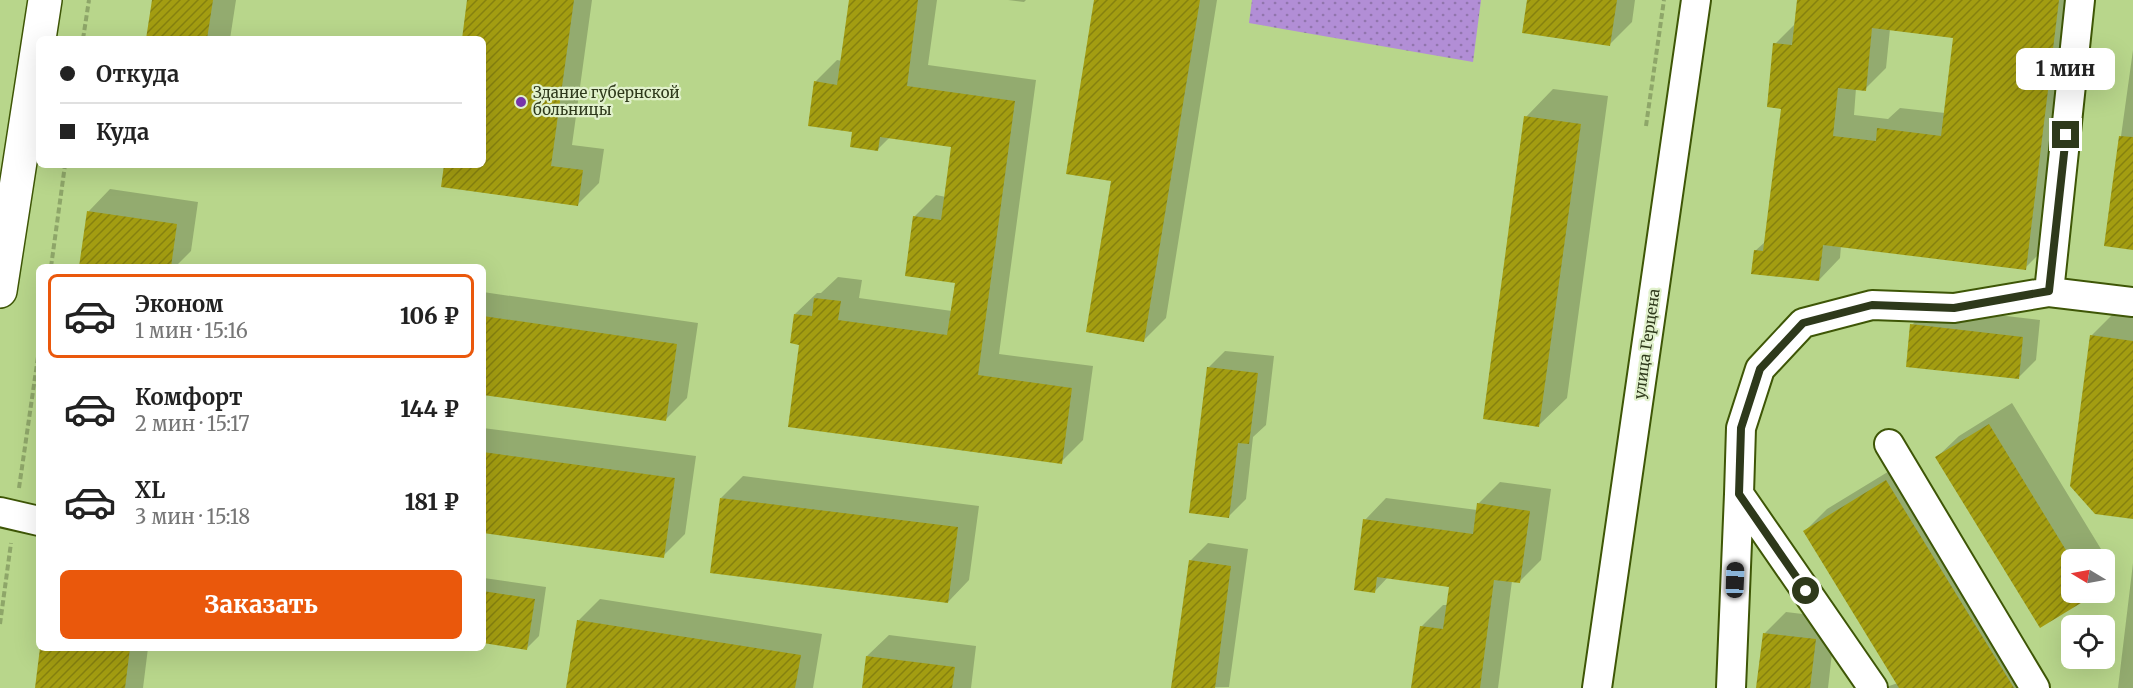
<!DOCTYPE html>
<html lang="ru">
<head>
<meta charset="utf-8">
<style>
  :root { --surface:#fff; --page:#f2f2f2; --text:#222; --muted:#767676; --line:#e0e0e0; --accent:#ea580c }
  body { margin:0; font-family:Merriweather,serif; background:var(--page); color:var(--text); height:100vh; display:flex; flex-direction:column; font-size:22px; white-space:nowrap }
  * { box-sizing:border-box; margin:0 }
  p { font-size:20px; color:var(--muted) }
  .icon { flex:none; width:33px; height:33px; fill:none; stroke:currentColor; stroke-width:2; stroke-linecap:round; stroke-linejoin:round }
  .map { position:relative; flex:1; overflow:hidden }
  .side { position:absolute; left:36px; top:264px; width:450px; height:387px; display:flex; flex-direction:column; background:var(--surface); border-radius:9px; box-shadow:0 6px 24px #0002 }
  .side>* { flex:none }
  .top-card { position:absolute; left:36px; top:36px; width:450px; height:132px; border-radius:9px; box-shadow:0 6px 24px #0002; display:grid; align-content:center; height:132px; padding:0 24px; background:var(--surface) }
  .needle { width:39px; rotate:280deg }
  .buttons { position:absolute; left:2061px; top:549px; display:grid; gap:12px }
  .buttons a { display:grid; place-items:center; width:54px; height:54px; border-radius:9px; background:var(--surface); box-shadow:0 6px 24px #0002; font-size:30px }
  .end { position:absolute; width:27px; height:27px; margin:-14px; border:8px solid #2e391b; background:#fff; box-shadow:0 0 0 3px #fff }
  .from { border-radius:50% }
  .bubble { position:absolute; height:42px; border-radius:9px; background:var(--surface); box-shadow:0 6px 24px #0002; font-size:20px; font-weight:800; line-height:42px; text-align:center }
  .car { position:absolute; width:18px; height:36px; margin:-18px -9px; border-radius:8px; box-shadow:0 0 4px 2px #0007; background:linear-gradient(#222 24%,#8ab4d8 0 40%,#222 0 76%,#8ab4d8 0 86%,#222 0) }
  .top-card b { display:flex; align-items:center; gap:21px; height:57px; font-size:22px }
  .top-card b+b { border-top:2px solid var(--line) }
  .top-card i { width:15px; height:15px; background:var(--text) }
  ul { padding:10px 0 0; list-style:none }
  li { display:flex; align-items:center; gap:18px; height:84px; margin:0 12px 9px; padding:0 12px; border:3px solid transparent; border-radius:9px }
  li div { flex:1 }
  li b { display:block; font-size:22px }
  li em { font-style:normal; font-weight:800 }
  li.current { border-color:var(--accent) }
  li>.icon { width:54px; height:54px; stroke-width:1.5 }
  .cta { display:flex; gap:12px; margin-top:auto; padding:12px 24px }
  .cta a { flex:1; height:69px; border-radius:9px; background:var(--accent); color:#fff; font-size:24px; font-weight:800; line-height:69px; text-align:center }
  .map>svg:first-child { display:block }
  .grass { fill:url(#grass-dots) }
  .shadow { fill:#0003; fill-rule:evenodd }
  .building { fill:url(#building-hatch); fill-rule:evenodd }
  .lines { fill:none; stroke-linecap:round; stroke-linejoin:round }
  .minor-casing { stroke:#3e5606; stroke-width:32 }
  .major-casing { stroke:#3e5606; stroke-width:36 }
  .path { stroke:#8ea669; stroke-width:4; stroke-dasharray:6 3; stroke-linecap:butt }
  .minor { stroke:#fff; stroke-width:28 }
  .major { stroke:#fff; stroke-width:33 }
  .route { stroke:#2e391b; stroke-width:8 }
  .poi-dot { fill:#7735aa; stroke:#e1f1cc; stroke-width:2 }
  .labels { text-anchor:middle; stroke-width:4.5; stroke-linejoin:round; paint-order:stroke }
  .poi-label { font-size:15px; fill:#2e391b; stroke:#e1f1cc; text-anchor:start }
  .street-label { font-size:15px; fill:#2e391b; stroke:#e1f1cc }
</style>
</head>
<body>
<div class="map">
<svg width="2133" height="688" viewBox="0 0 2133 688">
  <defs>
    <pattern id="grass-dots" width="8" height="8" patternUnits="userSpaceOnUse" patternTransform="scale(1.5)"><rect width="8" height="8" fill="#b28ed6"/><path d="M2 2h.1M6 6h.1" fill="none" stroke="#9175ad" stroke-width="1.8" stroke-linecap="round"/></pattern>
    <pattern id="building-hatch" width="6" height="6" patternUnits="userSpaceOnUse" patternTransform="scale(1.5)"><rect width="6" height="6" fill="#a39d11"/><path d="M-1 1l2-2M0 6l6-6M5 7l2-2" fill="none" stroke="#85810f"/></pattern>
  </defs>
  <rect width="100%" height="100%" fill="#b8d68b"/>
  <!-- grass -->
  <path class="grass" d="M1252 0H1481L1473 62 1249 23Z"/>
  <!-- shadow -->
  <path class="shadow" d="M153 0H236L230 39H148Z
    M469 0H592L572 145 604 149 599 183 577 205 446 165H483V39H463Z
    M850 0H937L928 65 1036 80 999 354 1093 366 1083 440 1061 462 801 343 795 314 817 293H821L838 277 862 280 859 298 952 311 957 281 914 217 936 195 946 197 953 146 890 137 878 149 853 131 815 82 837 60 842 61Z
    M1008 0H1026L1024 2Z
    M1096 0H1217L1166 318 1144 340 1113 179Z
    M1529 0H1635L1632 22 1610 44Z
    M1799 0H2077L2046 247 2025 268 1841 246 1840 258 1819 280 1755 251 1766 241 1782 107 1775 44 1796 23ZM1890 29 1954 37 1945 113 1900 108 1888 119 1854 115 1856 88 1865 89 1886 68Z
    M2133 50V248L2106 244Z
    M1553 89 1608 96 1567 398 1539 425 1526 117Z
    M110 189 198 202 191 251 175 267H81L89 211Z
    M483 292 698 323 687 398 666 419 483 393Z
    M1929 307 2040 320 2036 360 2018 378 1912 325Z
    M2113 314 2133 316V518L2091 336Z
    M1225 351 1274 356 1266 425 1253 437 1246 499 1229 516 1208 368Z
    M2012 403 2115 572 2104 582V560H2072V592H2094L2041 626 1937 457 1959 436Z
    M483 428 696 456 685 534 663 556 483 532Z
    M1909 459 2048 688H1883L1898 683 1805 531 1827 509Z
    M743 476 979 506 969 580 948 602 721 498Z
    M1500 482 1551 489 1541 560 1519 582 1512 581 1498 688H1413L1421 627 1443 605H1448L1450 586 1388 577 1375 591 1365 520 1386 498 1477 510 1478 504Z
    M1208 543 1248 549 1229 687 1173 688 1190 561Z
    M2133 563V688H2118Z
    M484 578 546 587 539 636 527 648 483 642Z
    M600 599 822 634 813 688H568L578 621Z
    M1786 612 1836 618 1828 688H1758L1765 633Z
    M889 635 976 646 971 688H863L867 656Z
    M42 648H148L143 688H37Z"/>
  <!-- building -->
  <path class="building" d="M152 0H213L207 39H146Z
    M467 0H574L551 166 583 170 578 206 441 187 444 165H483V39H462Z
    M849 0H918L907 86 1015 101 978 375 1072 388 1062 464 788 427 799 345 790 343 794 314 812 316 814 298 841 301 838 320 947 335 955 283 905 276 913 216 941 220 951 147 880 137 878 151 850 147 852 132 808 126 814 81 837 85Z
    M1094 0H1200L1144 342 1086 332 1111 181 1066 174Z
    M1527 0H1617L1610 46 1522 33Z
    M1797 0H2059L2026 270 1823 245 1819 281 1751 274 1754 250 1763 251 1781 109 1767 107 1773 43 1792 45ZM1872 28 1953 38 1941 136 1877 128 1876 141 1833 136 1838 88 1866 91Z
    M1524 116 1581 124 1539 427 1483 419Z
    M2119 136 2133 137V250L2104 246Z
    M87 211 177 224 171 267H79Z
    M483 316 677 344 666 421 483 395Z
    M1910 324 2023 337 2019 379 1906 367Z
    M2090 335 2133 341V519L2095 514 2070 486Z
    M1207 367 1258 373 1249 444 1238 443 1229 518 1189 513Z
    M1989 424 2072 560V592H2093L2094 595 2040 628 1935 457Z
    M483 452 675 478 664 558 483 533Z
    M1886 480 2014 688H1899L1803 531Z
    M720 498 958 527 948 603 710 573Z
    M1477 503 1530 511 1520 583 1494 580 1480 688H1411L1420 626 1443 629 1449 587 1377 577 1375 593 1354 590 1363 519 1473 534Z
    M1189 560 1231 566 1215 688H1171Z
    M483 591 535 599 527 650 483 643Z
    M577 620 801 655 795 688H566Z
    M1763 633 1816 639 1810 688H1756Z
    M40 648H130L125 688H35Z
    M866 656 955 667 952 688H862Z"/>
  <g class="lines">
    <!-- minor casing -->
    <g class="minor-casing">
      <path id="minor" d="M2080 0 2049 292 2133 302
        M1889 444 2035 688
        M0 512 39 521
        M1597 688 1696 0
        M1731 688 1739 494
        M1873 688 1739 494 1741 428 1760 369 1803 323 1872 305 1954 308 2049 292"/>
    </g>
    <!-- major casing -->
    <g class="major-casing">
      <path id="major" d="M0 291 45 0"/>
    </g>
    <!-- path -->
    <path class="path" d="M83 39 89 0
      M1646 126 1664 0
      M51 267 65 165
      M19 488 39 350
      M0 624 11 543"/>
    <!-- minor -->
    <use href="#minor" class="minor"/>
    <!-- major -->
    <use href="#major" class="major"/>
  </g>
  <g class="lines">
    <!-- route -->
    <path class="route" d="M1806 591 1739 494 1741 428 1760 369 1803 323 1872 305 1954 308 2049 291 2066 135"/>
  </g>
  <!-- markers -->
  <circle class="poi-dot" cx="521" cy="102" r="6"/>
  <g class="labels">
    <!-- poi labels -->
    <g class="poi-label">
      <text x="533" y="98">Здание губернской<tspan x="533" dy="17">больницы</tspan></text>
    </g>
    <!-- street labels -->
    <g class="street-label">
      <text transform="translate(1647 344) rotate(-82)" y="5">улица Герцена</text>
    </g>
  </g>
</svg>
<div class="buttons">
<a><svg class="needle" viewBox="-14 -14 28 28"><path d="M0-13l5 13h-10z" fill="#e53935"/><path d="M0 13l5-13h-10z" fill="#767676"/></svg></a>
<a><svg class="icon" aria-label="locate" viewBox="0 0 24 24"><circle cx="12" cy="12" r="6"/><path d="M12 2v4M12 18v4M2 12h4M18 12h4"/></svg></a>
</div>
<i class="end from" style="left:1806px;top:591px"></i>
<i class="end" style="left:2066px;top:135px"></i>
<div class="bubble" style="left:2016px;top:48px;width:99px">1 мин</div>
<i class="car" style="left:1735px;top:580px;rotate:2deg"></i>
<div class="top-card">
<b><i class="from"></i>Откуда</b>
<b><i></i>Куда</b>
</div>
<section class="side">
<ul>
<li class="current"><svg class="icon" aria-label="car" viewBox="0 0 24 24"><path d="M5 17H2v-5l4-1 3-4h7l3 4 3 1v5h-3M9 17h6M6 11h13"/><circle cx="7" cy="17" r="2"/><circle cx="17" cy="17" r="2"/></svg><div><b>Эконом</b><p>1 мин · 15:16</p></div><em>106 ₽</em></li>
<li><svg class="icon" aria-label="car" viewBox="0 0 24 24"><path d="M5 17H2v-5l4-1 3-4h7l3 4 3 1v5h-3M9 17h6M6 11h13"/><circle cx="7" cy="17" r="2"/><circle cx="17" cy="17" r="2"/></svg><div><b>Комфорт</b><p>2 мин · 15:17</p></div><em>144 ₽</em></li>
<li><svg class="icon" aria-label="car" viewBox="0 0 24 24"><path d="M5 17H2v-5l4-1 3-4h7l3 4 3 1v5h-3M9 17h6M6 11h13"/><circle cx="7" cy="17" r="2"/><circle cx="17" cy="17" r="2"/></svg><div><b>XL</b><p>3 мин · 15:18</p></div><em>181 ₽</em></li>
</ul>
<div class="cta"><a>Заказать</a></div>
</section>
</div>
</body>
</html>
